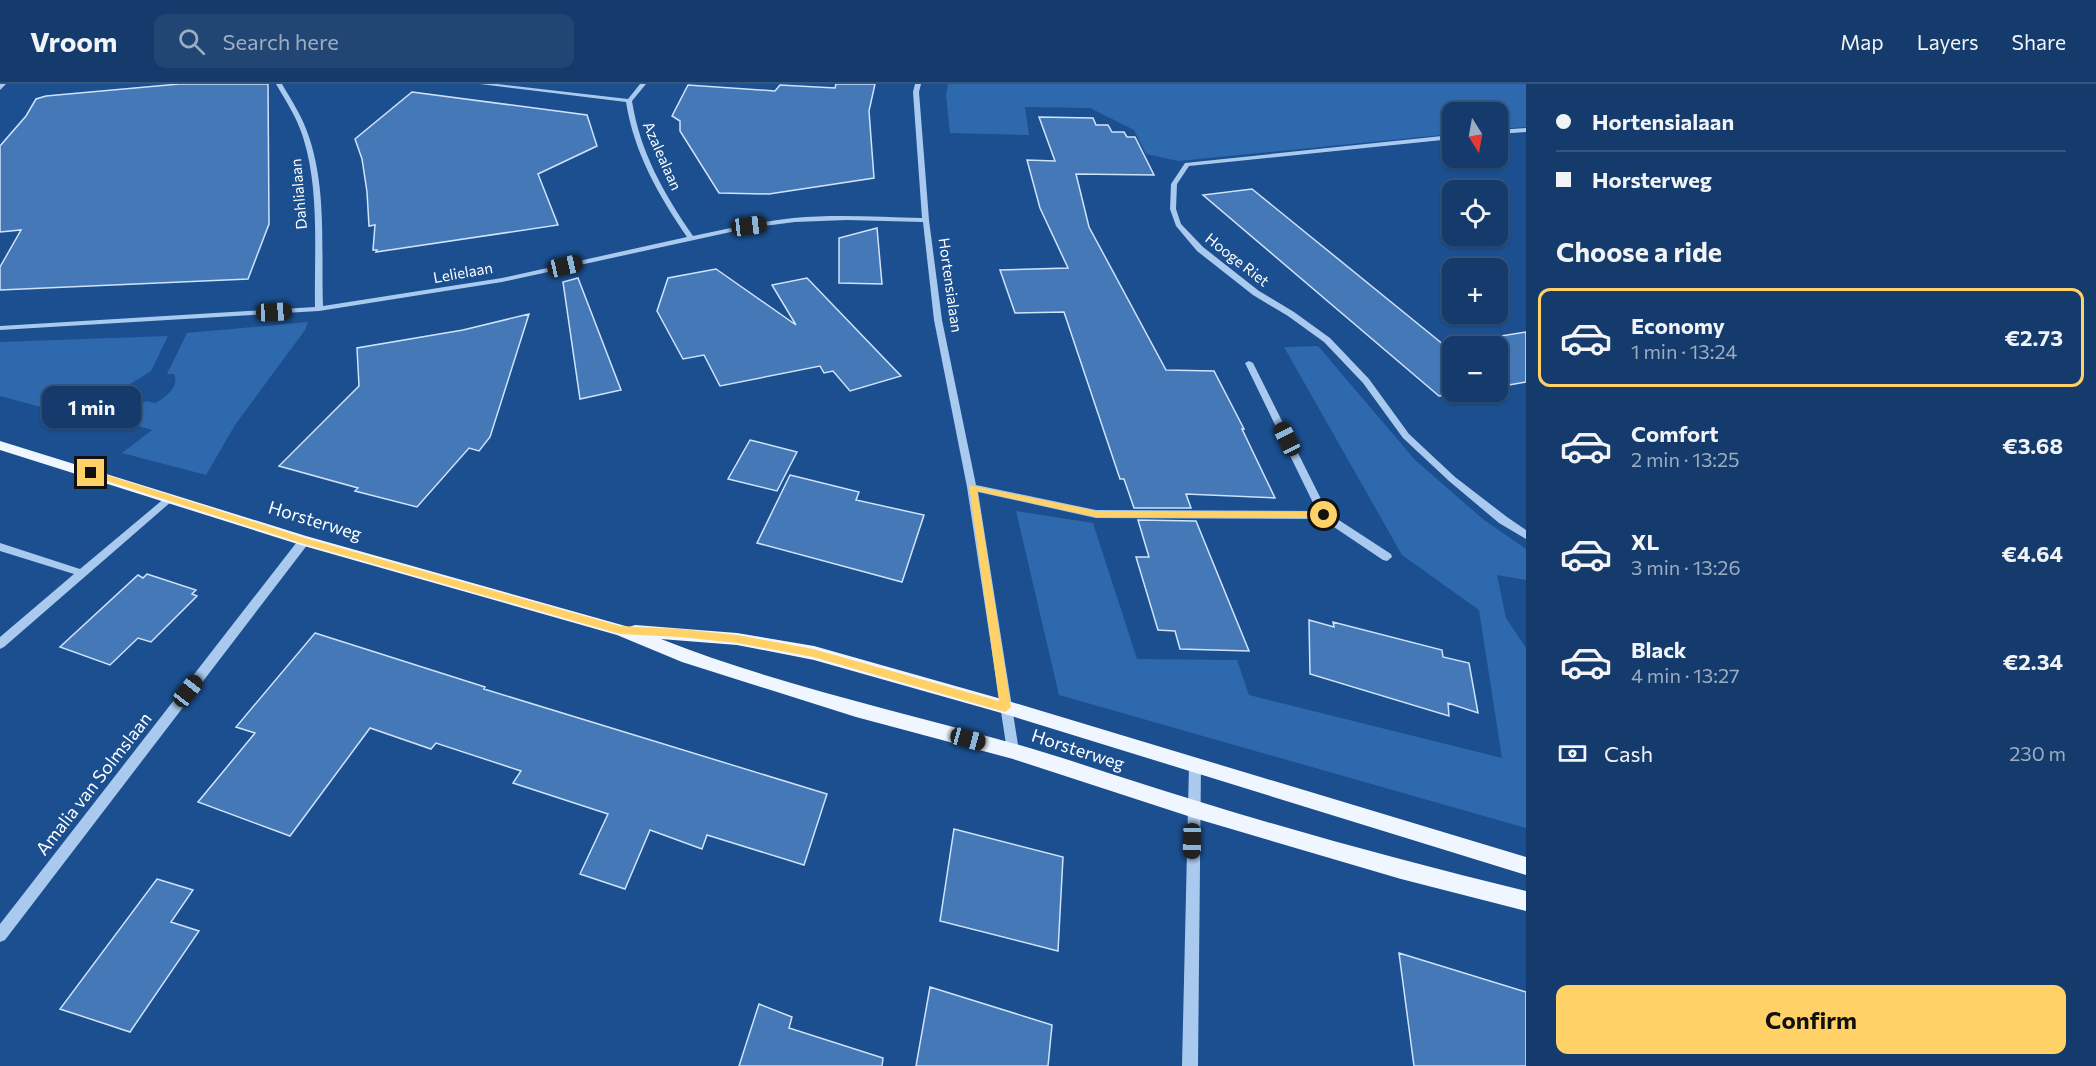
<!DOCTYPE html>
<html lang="en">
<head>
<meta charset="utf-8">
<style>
  :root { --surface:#143b6b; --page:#214673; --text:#f1f3f6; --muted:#9dadc1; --line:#33557e; --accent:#ffd166 }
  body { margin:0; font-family:Commissioner,sans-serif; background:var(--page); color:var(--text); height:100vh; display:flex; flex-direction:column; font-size:22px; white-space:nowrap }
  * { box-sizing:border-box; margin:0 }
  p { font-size:20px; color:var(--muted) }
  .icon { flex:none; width:33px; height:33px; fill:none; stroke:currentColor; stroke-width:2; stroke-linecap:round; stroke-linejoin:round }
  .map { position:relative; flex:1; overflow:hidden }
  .panel { display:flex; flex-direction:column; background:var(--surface); width:570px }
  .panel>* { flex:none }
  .top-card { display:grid; align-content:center; height:132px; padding:0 30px; background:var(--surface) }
  .needle { width:39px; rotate:169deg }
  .buttons { position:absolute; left:1442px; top:18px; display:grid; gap:12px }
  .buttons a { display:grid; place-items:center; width:66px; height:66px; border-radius:12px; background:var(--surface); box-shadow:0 2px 4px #0004,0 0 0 2px var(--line); font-size:30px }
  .end { position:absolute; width:27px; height:27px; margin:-14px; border:8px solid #ffd166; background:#111; box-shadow:0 0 0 3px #111 }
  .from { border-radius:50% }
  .bubble { position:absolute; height:42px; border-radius:12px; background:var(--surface); box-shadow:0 2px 4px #0004,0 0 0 2px var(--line); font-size:20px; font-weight:700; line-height:42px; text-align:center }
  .car { position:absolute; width:18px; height:36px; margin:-18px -9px; border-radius:8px; box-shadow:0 0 4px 2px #0007; background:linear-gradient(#222 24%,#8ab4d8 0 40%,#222 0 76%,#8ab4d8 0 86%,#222 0) }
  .top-card b { display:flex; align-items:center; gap:21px; height:57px; font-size:22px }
  .top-card b+b { border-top:2px solid var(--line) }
  .top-card i { width:15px; height:15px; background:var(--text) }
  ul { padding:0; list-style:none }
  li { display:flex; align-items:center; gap:18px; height:99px; margin:0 12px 9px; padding:0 18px; border:3px solid transparent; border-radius:12px }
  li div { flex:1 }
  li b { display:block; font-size:22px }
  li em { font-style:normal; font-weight:700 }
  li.current { border-color:var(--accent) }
  li>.icon { width:54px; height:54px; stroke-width:1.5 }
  h2 { padding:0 30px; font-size:27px; line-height:72px }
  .pay { display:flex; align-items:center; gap:15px; height:66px; padding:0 30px; font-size:22px }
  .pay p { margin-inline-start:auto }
  .cta { display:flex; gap:12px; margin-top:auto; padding:12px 30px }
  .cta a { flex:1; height:69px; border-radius:12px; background:var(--accent); color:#111; font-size:24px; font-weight:700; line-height:69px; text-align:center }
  header { display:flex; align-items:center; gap:36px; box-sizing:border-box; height:84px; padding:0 30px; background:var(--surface); border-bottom:2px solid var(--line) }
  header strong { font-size:28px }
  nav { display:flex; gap:33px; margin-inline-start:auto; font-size:21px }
  .search { width:420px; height:54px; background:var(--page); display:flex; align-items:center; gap:15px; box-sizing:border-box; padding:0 21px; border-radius:12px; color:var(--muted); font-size:22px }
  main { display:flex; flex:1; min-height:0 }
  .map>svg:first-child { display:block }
  .green { fill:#2e69ad }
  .building { fill:#4478b7; stroke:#cfe3fa; stroke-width:1.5 }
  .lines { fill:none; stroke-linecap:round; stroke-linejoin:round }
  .minor { fill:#a9c9ee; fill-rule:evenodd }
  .major { fill:#f0f6ff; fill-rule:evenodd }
  .route { fill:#ffd166 }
  .labels { text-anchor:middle; stroke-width:5; stroke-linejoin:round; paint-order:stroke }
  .far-street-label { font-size:15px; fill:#fff; stroke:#1b4f8f }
  .street-label { font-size:18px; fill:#fff; stroke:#1b4f8f }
</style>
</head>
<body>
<header>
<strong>Vroom</strong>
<div class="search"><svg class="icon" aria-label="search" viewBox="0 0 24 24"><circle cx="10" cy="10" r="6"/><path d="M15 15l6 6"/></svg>Search here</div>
<nav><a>Map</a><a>Layers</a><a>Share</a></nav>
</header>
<main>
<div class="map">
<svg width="1526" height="982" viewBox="0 0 1526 982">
  <rect width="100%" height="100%" fill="#1b4f8f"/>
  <!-- green -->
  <path class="green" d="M948 0H1526V43L1497 45V28H1452V50L1178 77 1146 70 1134 46 1090 24 1025 23 1029 51 950 49 946 11Z
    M308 238 305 246 235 341 206 391 122 369 152 346 118 336 146 317 156 319C166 312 180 303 174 290H167L187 249Z
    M168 252 151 287 127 302 128 312 103 331 83 326 71 331 0 312V258Z
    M1318 262 1415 376 1484 436 1526 465V496L1497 491 1506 534 1526 564V744L1059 611 1016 427 1093 439 1137 575 1237 576 1249 611 1502 674 1479 526 1402 471 1284 263Z"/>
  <!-- building -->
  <path class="building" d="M179 0H268L269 140 248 195 0 206V183L21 146 0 148V62L26 32 36 15 46 12Z
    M836 0H875L869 27 874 94 769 110 719 109 680 47V37L672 32 688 1 775 7 780 1 835 4Z
    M412 8 587 31 597 62 538 90 558 141 376 168 377 166H373L375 141 369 142 367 108 362 75 355 55Z
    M1039 33 1093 34 1096 41H1108L1112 48H1124L1127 53H1135L1154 91 1076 90 1089 143 1166 286 1214 287 1244 345H1242L1275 414 1186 410 1191 424H1134L1124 395H1120L1064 228 1015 229 1000 186 1068 184 1040 124 1027 76 1055 77Z
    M1252 105 1444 261 1526 248V298L1497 303V262H1452V308H1468L1439 312 1203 111Z
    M877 144 882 200 839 199V154Z
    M716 185 796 241 772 201 807 194 901 292 850 307 833 287 824 289 820 282 720 302 704 271 683 275 657 227 668 194Z
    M578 194 621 306 580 315 563 198Z
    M529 230 490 353 479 367 469 364 417 423 355 407 358 404 279 382 359 302 357 264 463 246Z
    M750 356 797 368 777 407 728 395Z
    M790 391 859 408 856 416 924 431 902 498 757 459Z
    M1138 436 1196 437 1249 567 1180 565 1175 547 1158 546 1136 473H1149Z
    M147 490 196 506 192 510 197 512 151 558 138 554 110 581 60 563 138 491 143 494Z
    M1309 536 1334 543 1333 538 1442 566 1443 573 1469 579 1478 629 1448 619 1449 632 1310 590Z
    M315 549 485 603 484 605 827 710 804 781 707 751 702 765 650 746 625 805 580 790 608 730 513 699 521 687 436 659 431 665 370 644 290 752 198 718 255 649 236 643Z
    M954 745 1063 773 1058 867 940 837Z
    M157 795 193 806 171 838 199 847 130 948 60 925Z
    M1399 869 1526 908V982H1414Z
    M930 903 1052 941 1048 982H916Z
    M759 920 792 933 789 944 883 974 882 982H739Z"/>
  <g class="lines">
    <!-- minor -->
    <path class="minor" d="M0 0H6L0 6Z
      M276 0H282C292 17 303 34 309 53 327 106 321 167 323 222L502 194 687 153C659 112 634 69 626 18L480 0H497L628 15 640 0H646L632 17C640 68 664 110 693 152 726 145 759 138 793 134 836 130 880 133 922 134L913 8 915 0H921L919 8 929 136 942 236 976 401 1096 426 1317 427 1245 279 1249 277 1253 279 1328 429 1391 470 1392 473 1387 477 1383 476 1322 435 1096 434 978 408 1019 667 1017 671 1013 672 1009 671 1007 667 967 403 934 236 923 138 847 136 795 138 749 144 502 198 319 227 0 246V242L315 223C314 168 320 107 303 53 297 34 286 17 276 0Z
      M1526 44V48L1497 50V46Z
      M1452 51V55L1189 82 1177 100 1176 125 1181 140 1203 163 1259 207 1294 228 1330 254 1369 295 1409 350 1455 393 1507 433 1526 446V455L1499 439 1449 397 1403 354 1363 299 1324 258 1288 232 1253 211 1197 167 1176 142 1170 125 1171 100 1185 79Z
      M169 412 172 413 174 415 172 417 4 563 0 565V553L74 490 0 467V459L80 485 166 413Z
      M304 453 309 457 308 460 5 856 0 858V840L300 454Z
      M1195 675 1199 677 1201 681 1198 982H1182L1189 681 1191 677Z"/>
    <!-- major -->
    <path class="major" d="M0 357 306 452 629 543 635 541 737 549 814 562 1005 616 1526 773V791L1005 630 814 576 737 561 661 555C775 600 895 626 1012 659 1073 676 1133 698 1194 716 1304 750 1414 780 1526 807V827L1401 795 1194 734 1013 675 856 633 682 578 617 551 304 462 0 366Z"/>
  </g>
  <!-- route -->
  <path class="route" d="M88 387H94L305 454 620 542 680 545 737 551 813 565 999 617 969 401 1096 427 1324 428 1329 431 1324 434 1096 433 977 407 1011 623 1005 628 813 573 737 559 680 553 620 550 304 460 88 391Z"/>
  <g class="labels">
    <!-- far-street labels -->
    <g class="far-street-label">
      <text transform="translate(662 72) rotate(66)" y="5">Azalealaan</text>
      <text transform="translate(299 110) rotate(-95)" y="5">Dahlialaan</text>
      <text transform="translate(1237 176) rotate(38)" y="5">Hooge Riet</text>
      <text transform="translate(463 189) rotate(-10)" y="5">Lelielaan</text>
      <text transform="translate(950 201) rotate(82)" y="5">Hortensialaan</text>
    </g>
    <!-- street labels -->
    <g class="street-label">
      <text transform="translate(315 437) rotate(17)" y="6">Horsterweg</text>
      <text transform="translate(1078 666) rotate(18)" y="6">Horsterweg</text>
      <text transform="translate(94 700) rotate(-52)" y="6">Amalia van Solmslaan</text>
    </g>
  </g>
</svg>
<div class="buttons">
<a><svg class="needle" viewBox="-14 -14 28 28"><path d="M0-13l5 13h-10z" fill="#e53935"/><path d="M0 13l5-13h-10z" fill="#9dadc1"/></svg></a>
<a><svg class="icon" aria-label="locate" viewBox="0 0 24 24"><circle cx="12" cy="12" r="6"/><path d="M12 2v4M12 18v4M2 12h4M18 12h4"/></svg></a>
<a>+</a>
<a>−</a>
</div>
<i class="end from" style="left:1324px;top:431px"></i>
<i class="end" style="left:91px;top:389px"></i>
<div class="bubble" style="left:42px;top:302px;width:99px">1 min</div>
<i class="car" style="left:749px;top:142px;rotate:83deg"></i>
<i class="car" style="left:565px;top:182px;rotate:77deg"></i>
<i class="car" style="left:274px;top:228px;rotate:87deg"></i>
<i class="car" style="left:1287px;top:355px;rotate:334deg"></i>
<i class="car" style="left:188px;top:607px;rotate:38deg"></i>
<i class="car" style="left:968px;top:655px;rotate:105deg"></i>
<i class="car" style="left:1192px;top:757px;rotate:181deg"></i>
</div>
<section class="panel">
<div class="top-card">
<b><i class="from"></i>Hortensialaan</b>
<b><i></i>Horsterweg</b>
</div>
<h2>Choose a ride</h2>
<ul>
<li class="current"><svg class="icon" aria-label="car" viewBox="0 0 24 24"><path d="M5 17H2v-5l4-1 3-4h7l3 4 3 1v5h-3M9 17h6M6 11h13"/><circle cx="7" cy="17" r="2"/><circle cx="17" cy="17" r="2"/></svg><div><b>Economy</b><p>1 min · 13:24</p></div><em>€2.73</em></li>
<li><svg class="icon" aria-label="car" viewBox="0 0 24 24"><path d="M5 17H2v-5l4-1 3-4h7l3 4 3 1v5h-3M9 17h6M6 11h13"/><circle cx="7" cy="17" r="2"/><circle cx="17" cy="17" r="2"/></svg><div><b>Comfort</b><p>2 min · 13:25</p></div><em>€3.68</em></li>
<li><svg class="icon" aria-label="car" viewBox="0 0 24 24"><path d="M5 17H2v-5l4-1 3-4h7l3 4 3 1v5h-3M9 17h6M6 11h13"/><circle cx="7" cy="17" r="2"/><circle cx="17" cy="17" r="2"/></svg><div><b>XL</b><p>3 min · 13:26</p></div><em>€4.64</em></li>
<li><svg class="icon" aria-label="car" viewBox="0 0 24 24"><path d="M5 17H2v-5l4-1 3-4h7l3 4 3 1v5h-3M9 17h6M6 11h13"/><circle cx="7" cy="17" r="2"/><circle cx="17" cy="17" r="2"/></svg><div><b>Black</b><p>4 min · 13:27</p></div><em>€2.34</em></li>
</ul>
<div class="pay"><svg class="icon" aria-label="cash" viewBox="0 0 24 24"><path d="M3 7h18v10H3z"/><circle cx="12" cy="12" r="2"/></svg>Cash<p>230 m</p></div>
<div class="cta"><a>Confirm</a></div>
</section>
</main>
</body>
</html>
